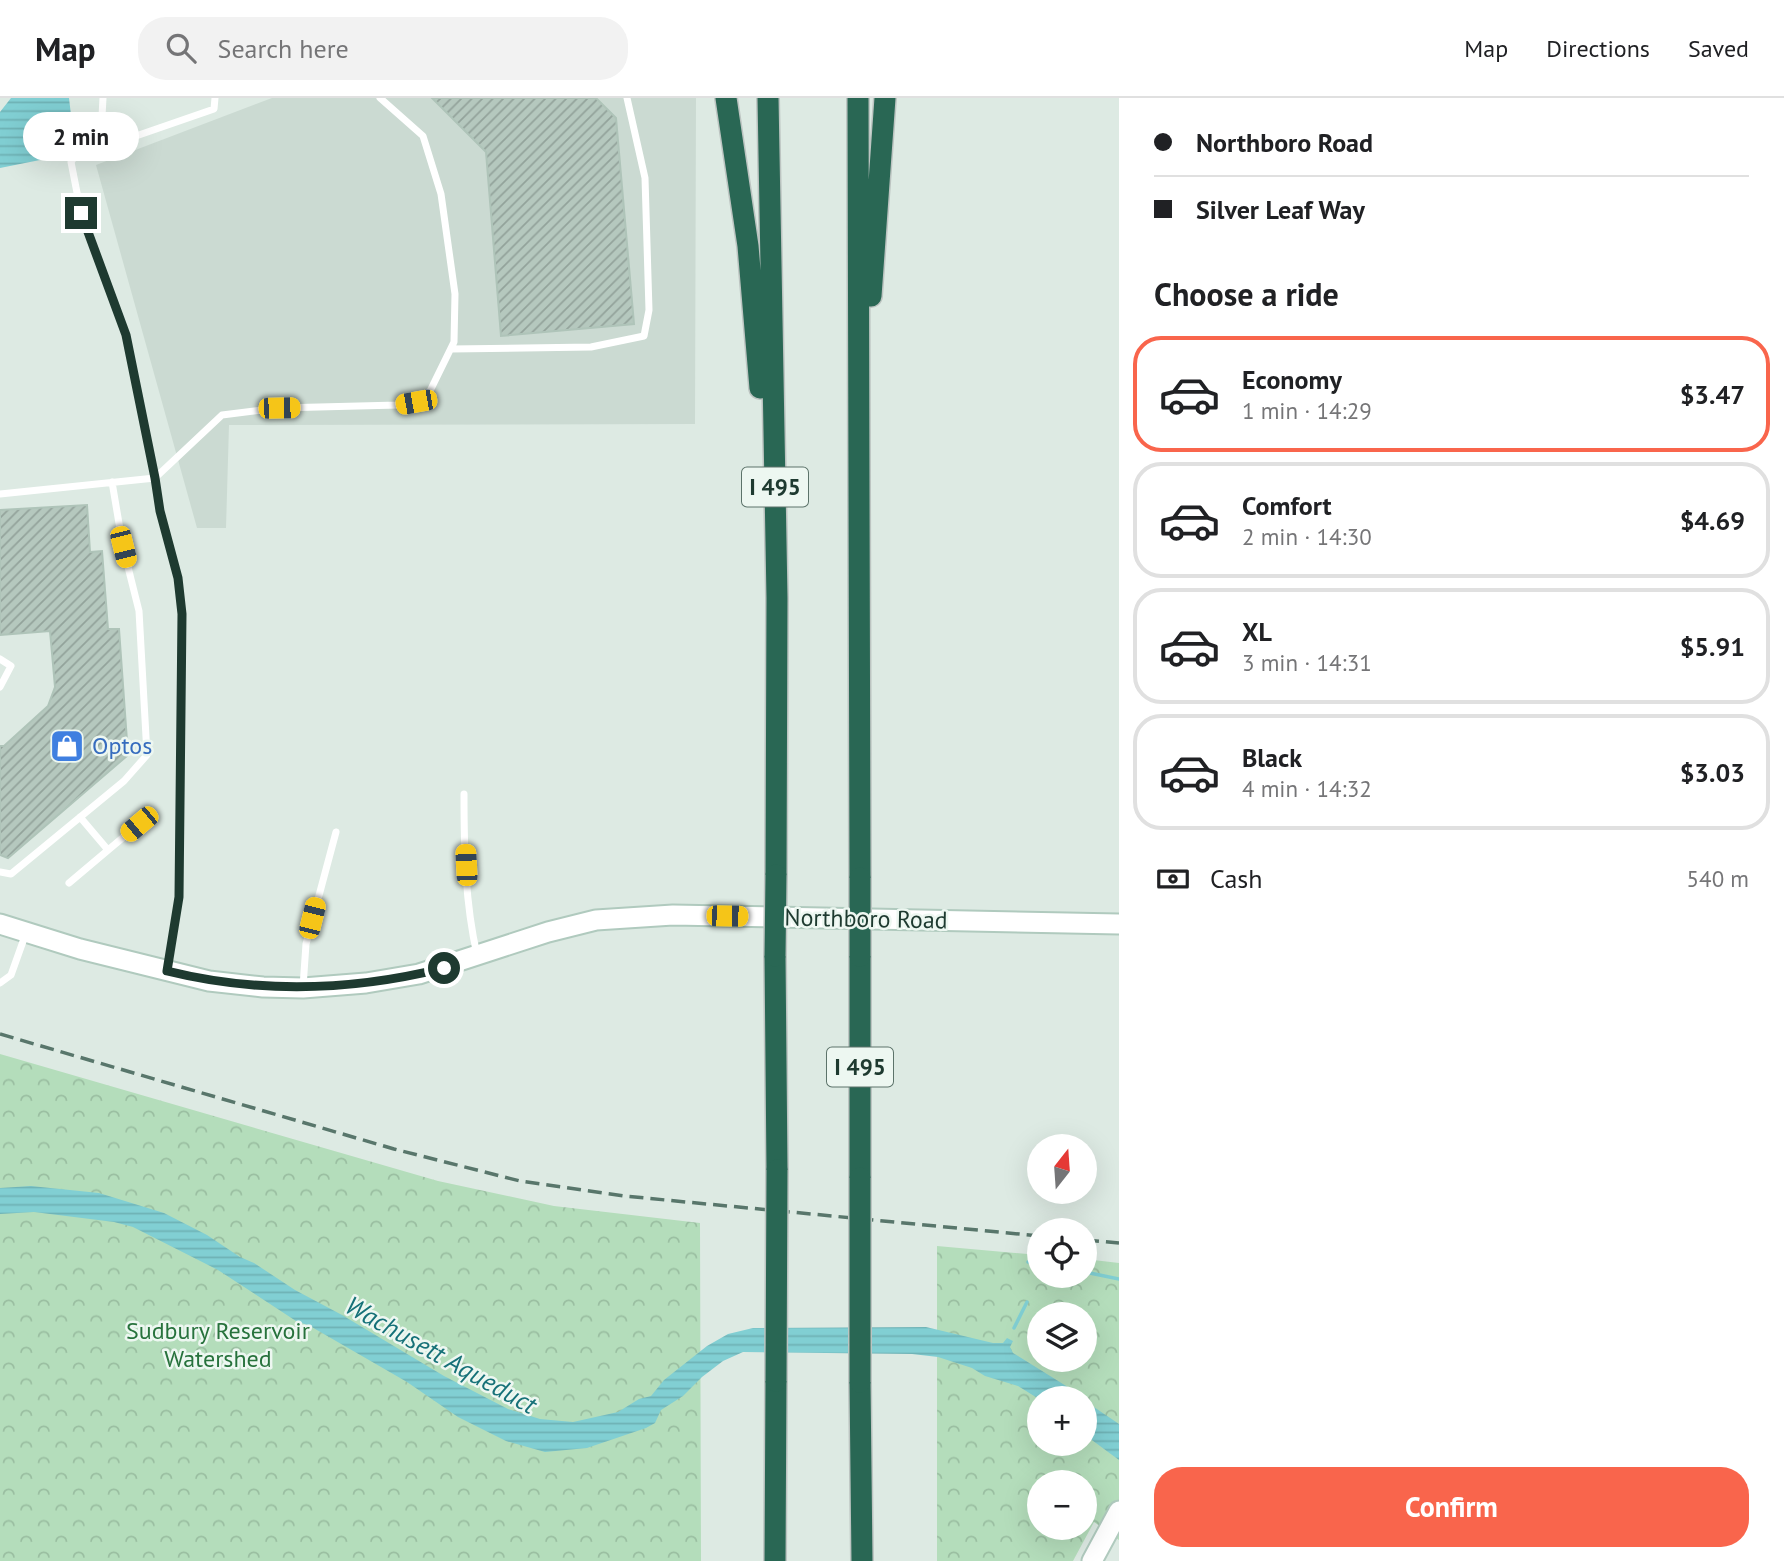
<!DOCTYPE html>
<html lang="en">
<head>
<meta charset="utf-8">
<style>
  :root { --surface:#fff; --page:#f2f2f2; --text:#202124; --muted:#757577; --line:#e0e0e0; --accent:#f9654c }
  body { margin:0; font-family:"PT Sans",sans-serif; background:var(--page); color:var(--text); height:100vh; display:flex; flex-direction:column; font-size:26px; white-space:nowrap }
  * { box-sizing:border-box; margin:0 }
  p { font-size:23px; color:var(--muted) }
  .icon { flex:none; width:38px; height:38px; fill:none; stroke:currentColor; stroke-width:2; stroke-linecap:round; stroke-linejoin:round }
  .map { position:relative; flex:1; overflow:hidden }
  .side { display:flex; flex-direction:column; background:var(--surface); width:665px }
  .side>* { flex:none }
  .banner { display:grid; align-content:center; height:154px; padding:0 35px; background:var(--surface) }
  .needle { width:46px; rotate:17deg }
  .buttons { position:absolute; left:1027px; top:1036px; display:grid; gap:14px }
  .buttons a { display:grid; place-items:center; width:70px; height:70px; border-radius:50%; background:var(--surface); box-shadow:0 7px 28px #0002; font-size:35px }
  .end { position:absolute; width:32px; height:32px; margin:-16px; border:9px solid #1e3a30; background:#fff; box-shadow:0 0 0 4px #fff }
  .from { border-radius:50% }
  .bubble { position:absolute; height:49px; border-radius:24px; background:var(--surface); box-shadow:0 7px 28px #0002; font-size:23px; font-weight:800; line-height:49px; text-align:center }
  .car { position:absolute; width:21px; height:42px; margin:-21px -10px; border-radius:9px; box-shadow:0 0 5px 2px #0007; background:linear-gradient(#f5c518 24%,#345 0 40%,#f5c518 0 76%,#345 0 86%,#f5c518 0) }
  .banner b { display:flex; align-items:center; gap:24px; height:66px; font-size:26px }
  .banner b+b { border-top:2px solid var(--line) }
  .banner i { width:18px; height:18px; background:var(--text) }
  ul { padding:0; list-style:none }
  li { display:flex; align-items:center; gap:21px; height:116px; margin:0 14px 10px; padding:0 21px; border:4px solid var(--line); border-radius:28px }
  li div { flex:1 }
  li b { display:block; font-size:26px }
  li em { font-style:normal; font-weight:800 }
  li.on { border-color:var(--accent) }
  li>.icon { width:63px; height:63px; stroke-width:1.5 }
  h2 { padding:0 35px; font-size:32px; line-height:84px }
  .pay { display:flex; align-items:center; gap:18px; height:77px; padding:0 35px; font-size:26px }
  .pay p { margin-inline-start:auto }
  .cta { display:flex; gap:14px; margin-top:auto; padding:14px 35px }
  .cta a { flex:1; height:80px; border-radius:28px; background:var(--accent); color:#fff; font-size:28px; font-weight:800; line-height:80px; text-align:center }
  header { display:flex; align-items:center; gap:42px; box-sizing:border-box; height:98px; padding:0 35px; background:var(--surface); border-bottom:2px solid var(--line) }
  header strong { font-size:33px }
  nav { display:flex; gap:38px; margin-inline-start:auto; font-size:24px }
  .search { width:490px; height:63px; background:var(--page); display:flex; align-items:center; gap:18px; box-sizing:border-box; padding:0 24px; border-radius:28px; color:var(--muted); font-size:26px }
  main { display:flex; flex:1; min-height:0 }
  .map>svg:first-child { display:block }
  .built { fill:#cbdad2 }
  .park { fill:url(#park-crowns); fill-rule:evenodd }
  .water { fill:url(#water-rules) }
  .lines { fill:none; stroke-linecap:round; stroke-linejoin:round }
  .stream { stroke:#81cfd3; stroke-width:3.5 }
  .building { fill:url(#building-hatch); stroke:#afc4b9; stroke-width:2 }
  .secondary-casing { stroke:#b0cabe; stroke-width:23 }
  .motorway-casing { stroke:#bcc4c1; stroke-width:24 }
  .service { stroke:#fff; stroke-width:7 }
  .secondary { stroke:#fff; stroke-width:19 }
  .motorway { stroke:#296754; stroke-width:21 }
  .rail { stroke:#58766b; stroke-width:3.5; stroke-dasharray:14 7; stroke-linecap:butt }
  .motorway-bridge-casing { stroke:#bcc4c1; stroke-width:24; stroke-linecap:butt }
  .motorway-bridge { stroke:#296754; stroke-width:21 }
  .route { stroke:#1e3a30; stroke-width:9 }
  .labels { text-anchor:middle; stroke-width:5; stroke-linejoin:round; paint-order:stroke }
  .shield { fill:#edf7f1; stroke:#5c736a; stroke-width:2 }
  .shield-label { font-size:23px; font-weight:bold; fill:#1e3a30 }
  .shop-label { font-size:24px; fill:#366cbe; stroke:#edf7f1; text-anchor:start }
  .street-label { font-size:24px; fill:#1e3a30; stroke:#edf7f1 }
  .park-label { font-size:24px; fill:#27723c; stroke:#edf7f1 }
  .water-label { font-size:26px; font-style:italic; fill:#167178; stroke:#edf7f1 }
</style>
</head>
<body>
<header>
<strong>Map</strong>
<div class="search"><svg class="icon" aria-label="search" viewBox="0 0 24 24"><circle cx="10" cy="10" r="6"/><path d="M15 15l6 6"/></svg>Search here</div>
<nav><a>Map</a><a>Directions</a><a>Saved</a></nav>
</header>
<main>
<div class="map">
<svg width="1119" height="1463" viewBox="0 0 1119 1463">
  <defs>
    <pattern id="park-crowns" width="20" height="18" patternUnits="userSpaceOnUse" patternTransform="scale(1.75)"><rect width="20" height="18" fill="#b4ddbb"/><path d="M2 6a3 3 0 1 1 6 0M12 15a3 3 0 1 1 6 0" fill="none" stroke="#9abea1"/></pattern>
    <pattern id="water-rules" width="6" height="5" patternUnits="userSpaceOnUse" patternTransform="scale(1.75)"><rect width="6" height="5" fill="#81cfd3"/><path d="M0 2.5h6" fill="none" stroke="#6fb2b5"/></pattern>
    <pattern id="building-hatch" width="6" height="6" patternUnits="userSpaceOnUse" patternTransform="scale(1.75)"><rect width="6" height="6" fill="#b5c8be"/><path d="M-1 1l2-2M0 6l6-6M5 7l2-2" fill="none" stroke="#93a39b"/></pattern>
  </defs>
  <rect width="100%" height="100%" fill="#ddeae3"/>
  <!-- built -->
  <path class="built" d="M272 0H696L695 326 229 327 226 430H197L96 67Z"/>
  <!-- park -->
  <path class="park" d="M0 956 438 1083 554 1108 700 1125 701 1463H0Z
    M937 1148 1039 1157 1040 1178H1085V1161L1119 1165V1442L1094 1424 1073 1463H937ZM1040 1216H1085V1262H1040ZM1040 1300H1085V1346H1040ZM1040 1384H1085V1430H1040Z"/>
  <!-- water -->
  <path class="water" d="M11 0H69L71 17 47 32 50 60 0 70V14Z
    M31 1088 99 1095 164 1115 207 1137 240 1159 254 1165 295 1192 342 1217 444 1278 508 1311 540 1321 573 1324 618 1314 639 1301 651 1298 664 1282 707 1248 728 1236 753 1230 926 1229 993 1245H1003L1007 1240 1013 1243 1010 1249 1013 1255 1071 1291 1081 1300 1039 1301 1018 1288 985 1278 972 1270 938 1259 912 1256 743 1254 723 1263 702 1279 683 1298 661 1312 655 1325 646 1330 587 1350 545 1354 506 1343 458 1319 407 1284 310 1228 296 1223 218 1172 133 1129 114 1124 34 1114 0 1116V1090Z
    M1085 1303 1119 1326V1362L1085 1337Z"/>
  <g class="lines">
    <!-- stream -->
    <path class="stream" d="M1028 1164 1040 1166
      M1085 1174 1119 1181
      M1014 1230 1027 1204"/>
  </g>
  <!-- building -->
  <path class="building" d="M432 0H596L616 20 634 226 501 238 486 54Z
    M87 407 90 454 102 453 108 531H119L128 657 8 760 0 757V648H4L48 608 55 589 50 533 0 537V412Z"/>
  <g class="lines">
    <!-- secondary casing -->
    <g class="secondary-casing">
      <path id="secondary" d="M0 826 80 851 209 883 263 889 303 890 366 885 419 876 548 834 596 822 673 817 1119 826
        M1092 1463 1119 1413"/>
    </g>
    <!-- motorway casing -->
    <g class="motorway-casing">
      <path id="motorway" d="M726 0 748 148 760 290
        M768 0 777 500 776 777
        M858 0 860 780
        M871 198 885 0
        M775 858 777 1072
        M860 1080V858
        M860 1284 862 1463
        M775 1463 776 1283"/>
    </g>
    <!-- service -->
    <path class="service" d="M103 0 102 18 71 64 81 115 126 237 155 380 160 413 178 480 182 516 179 799 168 872
      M102 18 136 38 214 11 215 0
      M451 251 591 249 644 238 649 212 645 80 627 0
      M0 396 155 380 222 317 279 310 398 307 416 304 430 293 454 244 455 196 441 96 423 38 380 0
      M0 561 11 568 0 589
      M464 696C464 750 465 804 477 857
      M80 719 108 752
      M0 774 11 776 124 683 147 657 139 513 123 449 112 384
      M69 785 139 726
      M0 885 11 877 26 835
      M303 889 306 846 336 734"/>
    <!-- secondary -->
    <use href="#secondary" class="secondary"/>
    <!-- motorway -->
    <use href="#motorway" class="motorway"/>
    <!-- rail -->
    <path class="rail" d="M0 936 394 1051 520 1083 624 1098 1040 1138
      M1085 1142 1119 1145"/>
    <!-- motorway-bridge casing -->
    <g class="motorway-bridge-casing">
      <path id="motorway-bridge" d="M860 780V858
        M775 858 776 777
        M860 1080V1284
        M776 1283 777 1072"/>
    </g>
    <!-- motorway-bridge -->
    <use href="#motorway-bridge" class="motorway-bridge"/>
  </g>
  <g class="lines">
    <!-- route -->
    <path class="route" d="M81 115 126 237 155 380 160 413 178 480 182 516 179 799 167 873C260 896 352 893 444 870"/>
  </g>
  <!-- icons -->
  <defs>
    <g id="shop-square" transform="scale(1.75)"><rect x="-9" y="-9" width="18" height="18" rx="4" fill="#3f7fe0" stroke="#edf7f1"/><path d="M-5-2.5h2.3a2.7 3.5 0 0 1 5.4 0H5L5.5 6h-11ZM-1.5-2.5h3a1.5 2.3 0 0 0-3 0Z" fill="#fff"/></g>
  </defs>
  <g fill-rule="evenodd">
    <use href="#shop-square" x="67" y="648"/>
  </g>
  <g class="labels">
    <!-- shield labels -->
    <g class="shield">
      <rect x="742" y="369.5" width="66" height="39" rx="5"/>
      <rect x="827" y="949.5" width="66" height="39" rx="5"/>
    </g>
    <g class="shield-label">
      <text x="775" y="397">I 495</text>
      <text x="860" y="977">I 495</text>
    </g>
    <!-- shop labels -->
    <g class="shop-label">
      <text x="92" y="656">Optos</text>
    </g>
    <!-- street labels -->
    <g class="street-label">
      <text transform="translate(866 821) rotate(1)" y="8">Northboro Road</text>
    </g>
    <!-- park labels -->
    <g class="park-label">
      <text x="218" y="1241">Sudbury Reservoir<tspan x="218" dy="28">Watershed</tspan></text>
    </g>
    <!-- water labels -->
    <g class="water-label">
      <text transform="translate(441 1257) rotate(29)" y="9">Wachusett Aqueduct</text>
    </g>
  </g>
</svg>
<div class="buttons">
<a><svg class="needle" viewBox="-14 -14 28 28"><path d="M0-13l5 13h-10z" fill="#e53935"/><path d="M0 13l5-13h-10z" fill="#757577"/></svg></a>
<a><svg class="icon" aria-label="locate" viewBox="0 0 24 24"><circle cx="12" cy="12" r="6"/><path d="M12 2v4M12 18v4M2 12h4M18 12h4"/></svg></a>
<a><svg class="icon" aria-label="layers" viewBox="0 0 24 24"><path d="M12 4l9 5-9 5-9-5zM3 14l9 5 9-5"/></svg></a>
<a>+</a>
<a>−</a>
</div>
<i class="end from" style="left:444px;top:870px"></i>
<i class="end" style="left:81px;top:115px"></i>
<div class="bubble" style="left:23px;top:14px;width:116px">2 min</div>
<i class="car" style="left:416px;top:304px;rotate:260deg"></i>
<i class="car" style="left:279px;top:310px;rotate:89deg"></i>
<i class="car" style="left:123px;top:449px;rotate:166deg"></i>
<i class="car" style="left:139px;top:726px;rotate:230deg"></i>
<i class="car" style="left:466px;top:767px;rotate:357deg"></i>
<i class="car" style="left:727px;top:818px;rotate:91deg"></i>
<i class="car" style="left:312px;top:820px;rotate:14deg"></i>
</div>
<section class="side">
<div class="banner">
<b><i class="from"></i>Northboro Road</b>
<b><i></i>Silver Leaf Way</b>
</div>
<h2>Choose a ride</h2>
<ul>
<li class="on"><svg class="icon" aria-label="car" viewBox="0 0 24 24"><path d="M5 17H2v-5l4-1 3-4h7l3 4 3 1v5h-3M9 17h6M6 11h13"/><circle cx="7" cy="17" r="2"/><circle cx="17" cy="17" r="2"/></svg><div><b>Economy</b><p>1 min · 14:29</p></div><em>$3.47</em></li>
<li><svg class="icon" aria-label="car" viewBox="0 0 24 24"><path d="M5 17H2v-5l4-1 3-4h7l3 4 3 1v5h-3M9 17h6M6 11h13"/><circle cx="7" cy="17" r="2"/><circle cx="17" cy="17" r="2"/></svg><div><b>Comfort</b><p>2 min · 14:30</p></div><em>$4.69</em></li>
<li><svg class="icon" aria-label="car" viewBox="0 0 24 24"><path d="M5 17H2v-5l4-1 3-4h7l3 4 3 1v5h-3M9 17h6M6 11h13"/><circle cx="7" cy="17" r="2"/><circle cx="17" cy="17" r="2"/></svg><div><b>XL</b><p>3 min · 14:31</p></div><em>$5.91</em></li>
<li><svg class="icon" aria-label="car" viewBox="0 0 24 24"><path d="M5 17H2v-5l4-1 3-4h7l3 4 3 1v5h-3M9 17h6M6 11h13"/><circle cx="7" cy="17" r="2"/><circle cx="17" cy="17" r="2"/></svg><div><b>Black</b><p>4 min · 14:32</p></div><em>$3.03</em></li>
</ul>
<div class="pay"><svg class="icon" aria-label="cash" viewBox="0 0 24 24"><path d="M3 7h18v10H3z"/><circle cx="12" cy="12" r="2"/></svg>Cash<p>540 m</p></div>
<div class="cta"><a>Confirm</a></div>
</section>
</main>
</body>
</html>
